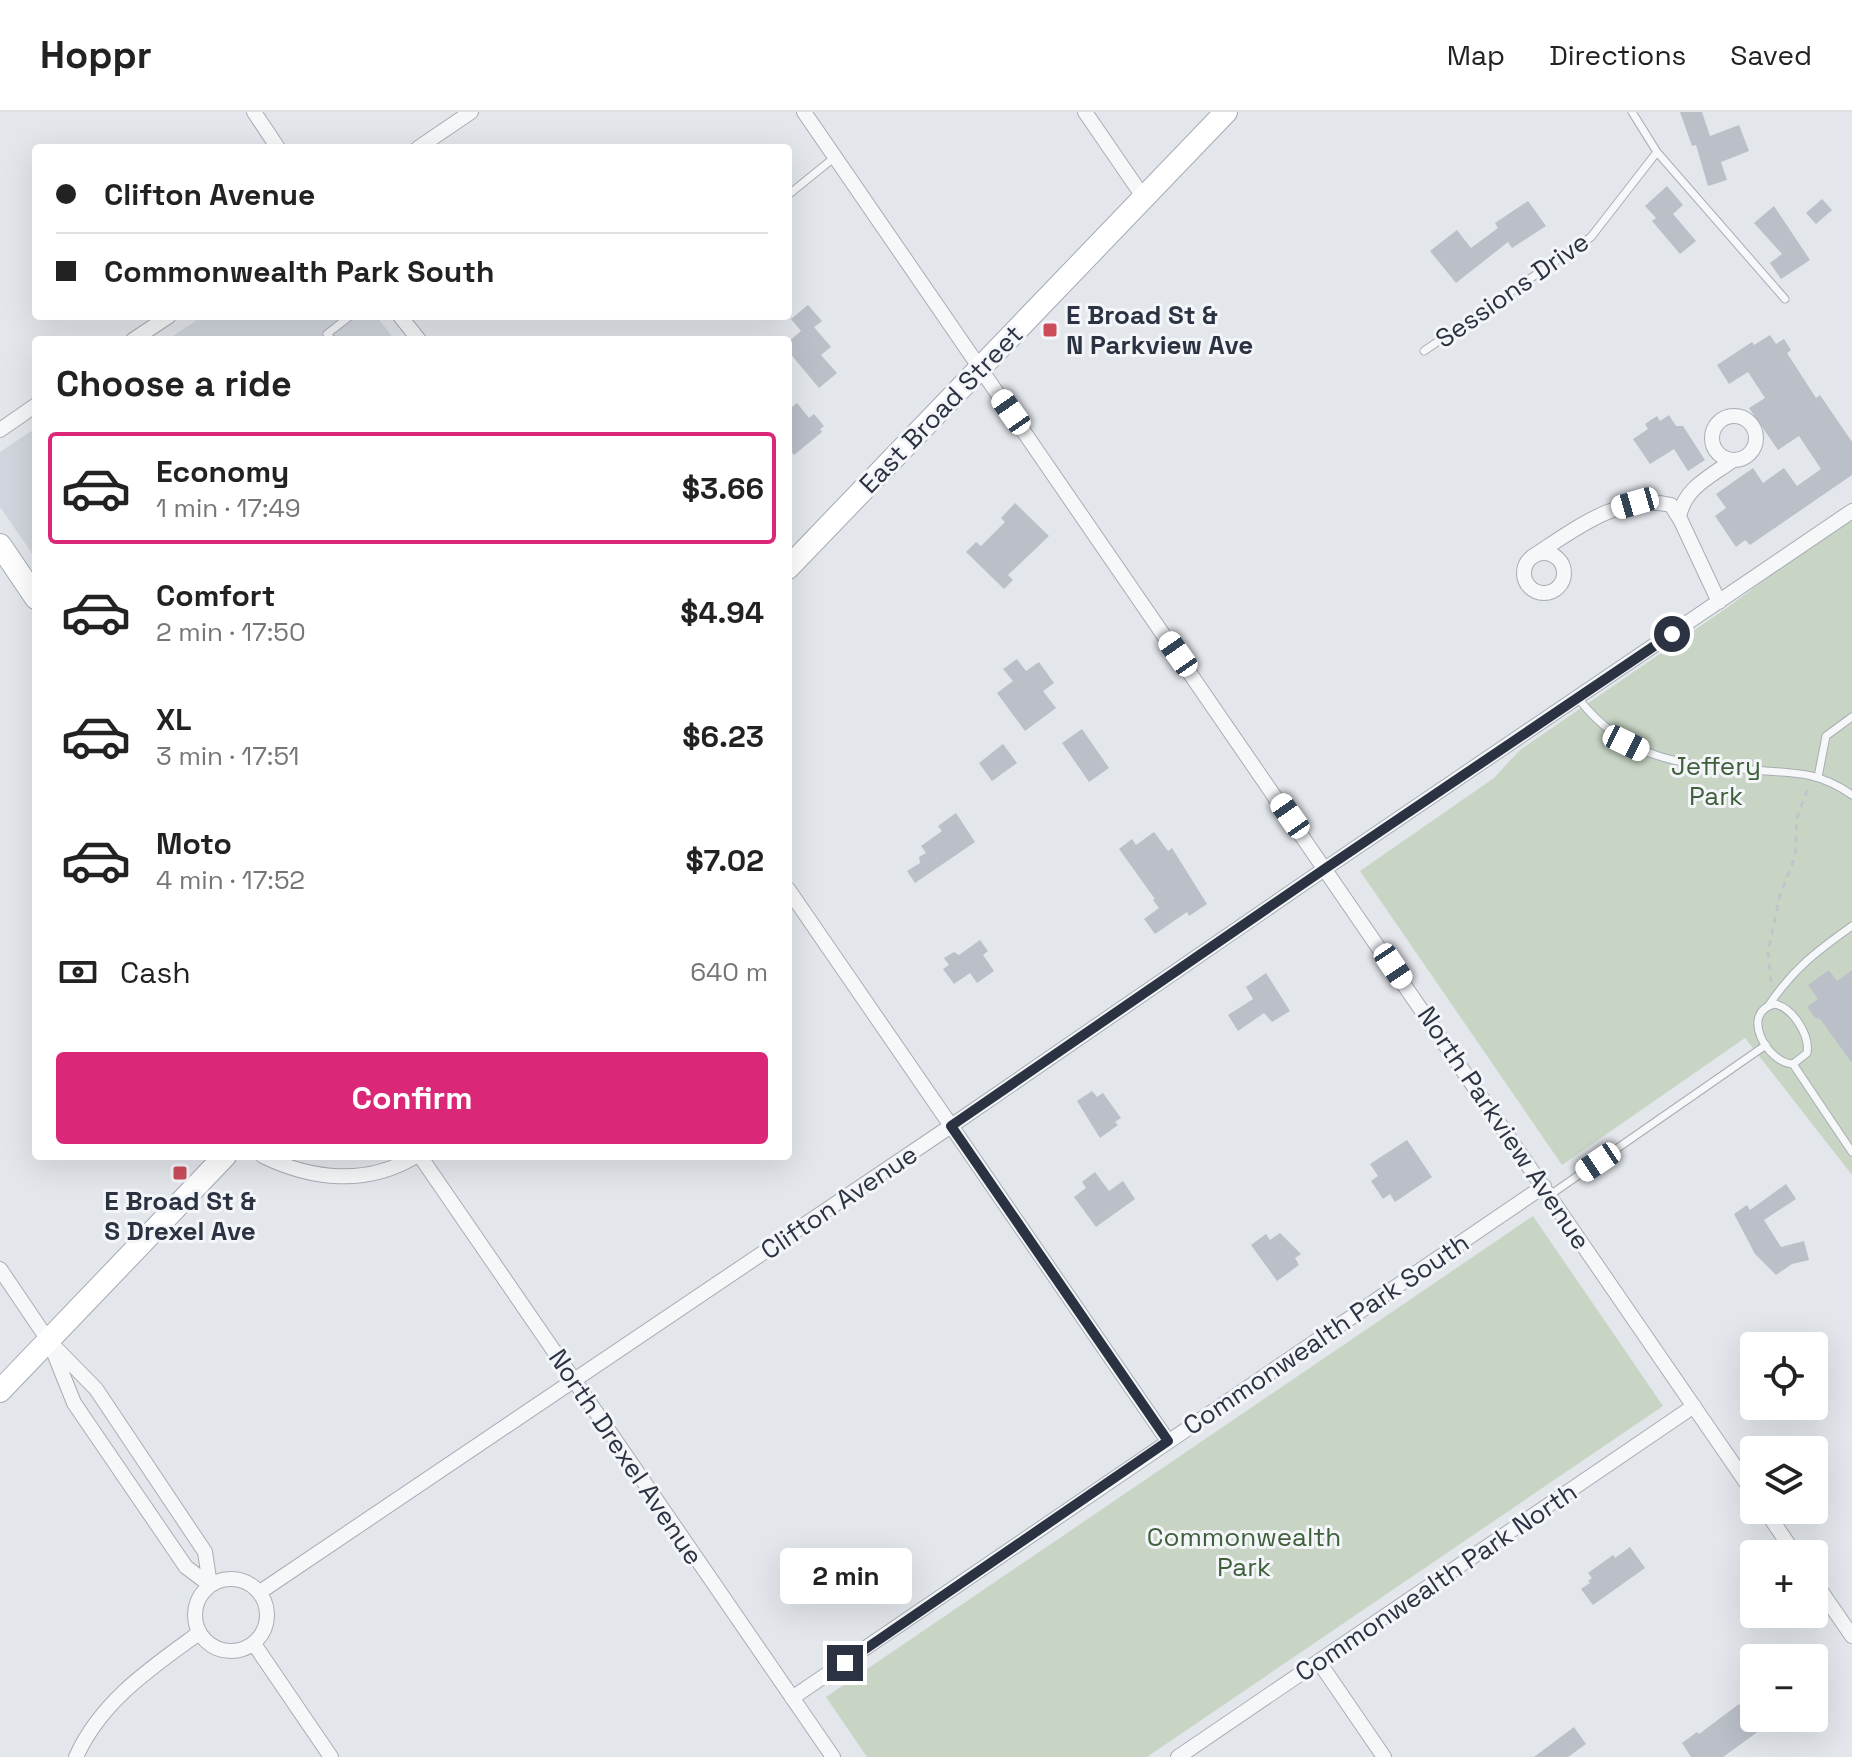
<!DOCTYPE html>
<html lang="en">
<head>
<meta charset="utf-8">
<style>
  :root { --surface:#fff; --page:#f6f6f6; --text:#222; --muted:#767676; --line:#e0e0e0; --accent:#db2777 }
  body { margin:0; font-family:"Space Grotesk",sans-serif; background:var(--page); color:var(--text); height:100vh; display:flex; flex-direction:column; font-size:30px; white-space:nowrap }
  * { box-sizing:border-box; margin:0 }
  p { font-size:26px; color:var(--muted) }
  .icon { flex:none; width:44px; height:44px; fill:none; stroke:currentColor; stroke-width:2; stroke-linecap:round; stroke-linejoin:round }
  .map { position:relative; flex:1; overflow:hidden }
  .panel { position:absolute; left:32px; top:224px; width:760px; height:824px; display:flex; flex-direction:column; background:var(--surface); border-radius:8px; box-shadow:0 8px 32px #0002 }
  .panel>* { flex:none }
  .guide { position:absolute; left:32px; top:32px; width:760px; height:176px; border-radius:8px; box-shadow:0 8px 32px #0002; display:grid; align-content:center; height:176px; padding:0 24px; background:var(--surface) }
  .buttons { position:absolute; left:1740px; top:1220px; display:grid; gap:16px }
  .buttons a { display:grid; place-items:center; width:88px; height:88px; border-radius:8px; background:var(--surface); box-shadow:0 8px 32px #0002; font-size:40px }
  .end { position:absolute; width:36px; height:36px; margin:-18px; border:10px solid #2b3343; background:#fff; box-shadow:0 0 0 4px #fff }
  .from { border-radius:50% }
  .bubble { position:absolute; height:56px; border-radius:8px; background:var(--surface); box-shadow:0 8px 32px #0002; font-size:26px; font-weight:700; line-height:56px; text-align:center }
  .car { position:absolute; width:24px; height:48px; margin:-24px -12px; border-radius:10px; box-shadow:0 0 6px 2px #0007; background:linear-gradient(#fff 24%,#345 0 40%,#fff 0 76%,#345 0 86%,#fff 0) }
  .guide b { display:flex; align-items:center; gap:28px; height:76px; font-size:30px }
  .guide b+b { border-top:2px solid var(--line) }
  .guide i { width:20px; height:20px; background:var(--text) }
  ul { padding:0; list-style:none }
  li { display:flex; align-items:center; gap:24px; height:112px; margin:0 16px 12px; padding:0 8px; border:4px solid transparent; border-radius:8px }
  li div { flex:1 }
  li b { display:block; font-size:30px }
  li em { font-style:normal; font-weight:700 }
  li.selected { border-color:var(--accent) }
  li>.icon { width:72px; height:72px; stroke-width:1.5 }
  h2 { padding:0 24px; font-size:36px; line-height:96px }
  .pay { display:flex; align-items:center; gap:20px; height:88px; padding:0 24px; font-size:30px }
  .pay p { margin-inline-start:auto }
  .action { display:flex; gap:16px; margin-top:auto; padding:16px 24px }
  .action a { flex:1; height:92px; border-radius:8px; background:var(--accent); color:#fff; font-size:32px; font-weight:700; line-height:92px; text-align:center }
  header { display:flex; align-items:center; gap:48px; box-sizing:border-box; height:112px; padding:0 40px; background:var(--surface); border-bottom:2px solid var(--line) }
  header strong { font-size:38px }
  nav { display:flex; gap:44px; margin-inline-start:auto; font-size:28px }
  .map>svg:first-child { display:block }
  .built { fill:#d1d5dd }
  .green { fill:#c8d5c5 }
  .building { fill:#bbbfc8 }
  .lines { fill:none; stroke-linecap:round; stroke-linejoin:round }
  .lane-casing { stroke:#a8adb5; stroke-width:9 }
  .street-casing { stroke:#a8adb5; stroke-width:16 }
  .primary-casing { stroke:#a3aab7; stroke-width:24 }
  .path { stroke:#c1c4ca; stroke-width:3; stroke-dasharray:6 6; stroke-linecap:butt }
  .lane { stroke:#f6f7f9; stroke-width:7 }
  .street { stroke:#f6f7f9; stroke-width:14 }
  .primary { stroke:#fff; stroke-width:22 }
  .route { stroke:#2b3343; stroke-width:10 }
  .poi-dot { fill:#cd4c5a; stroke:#f3f5f8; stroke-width:3 }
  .labels { text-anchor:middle; stroke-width:6; stroke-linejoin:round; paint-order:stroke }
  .street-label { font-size:26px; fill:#2b3343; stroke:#f3f5f8 }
  .poi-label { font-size:26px; font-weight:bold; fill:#2b3343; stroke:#f3f5f8; text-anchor:start }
  .park-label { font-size:26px; fill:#3e5f39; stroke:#f3f5f8 }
</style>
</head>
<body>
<header>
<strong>Hoppr</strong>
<nav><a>Map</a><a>Directions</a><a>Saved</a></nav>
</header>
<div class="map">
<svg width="1852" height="1645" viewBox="0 0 1852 1645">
  <rect width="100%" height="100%" fill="#e3e6eb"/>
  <!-- built -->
  <path class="built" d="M203 204H376L395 228H167Z
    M36 316V447L0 395V340Z"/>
  <!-- green -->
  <path class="green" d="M1852 403V1063L1745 926 1562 1053 1360 759 1494 666 1520 638 1728 495Z
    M1533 1104 1663 1294 1147 1645H867L826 1585Z"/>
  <!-- building -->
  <path class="building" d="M1680 0H1702L1710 24 1739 13 1749 39 1721 50 1727 68 1708 74 1696 33 1692 34Z
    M1667 74 1683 93 1673 102 1696 129 1680 142 1652 109 1656 106 1645 94Z
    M1822 87 1832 98 1816 112 1806 101Z
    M1528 89 1546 114 1512 136 1508 130 1456 171 1430 139 1457 118 1471 136 1498 116 1495 111Z
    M1774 94 1810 148 1781 167 1770 151 1782 142 1754 111Z
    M808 193 822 209 814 215 831 235 821 243 837 261 819 276 788 239V230L801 219 791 207Z
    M1770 223 1776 232 1784 227 1791 238 1787 241 1816 286 1820 283 1852 330V363L1750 433 1745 428 1736 435 1715 404 1726 396 1716 382 1753 356 1763 371 1784 356 1797 374 1821 357 1799 324 1778 338 1749 296 1765 286 1748 260 1729 272 1717 253 1752 230 1754 233Z
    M797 291 809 306 814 302 824 314 820 317 822 320 794 343 788 335V298Z
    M1669 303 1676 314H1683L1705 348 1688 359 1674 337 1650 352 1633 327 1648 317 1645 312 1657 304 1660 309Z
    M1015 391 1049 424 1008 463 1013 468 1004 477 966 440 976 430 981 434 1005 410 1001 406Z
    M1017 547 1026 559 1039 550 1054 571 1043 579 1056 596 1025 619 997 581 1013 569 1003 557Z
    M1082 617 1109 656 1089 670 1062 631Z
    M1003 632 1017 651 992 669 979 651Z
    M956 701 975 730 915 771 907 759 920 751 919 745 926 741 921 734 942 719 938 714Z
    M1154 720 1168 739 1172 736 1207 792 1189 804 1187 800 1155 822 1144 807 1159 796 1153 788 1155 787 1119 737 1132 727 1136 733Z
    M980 828 988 839 983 843 994 859 977 871 970 861 954 872 943 857 949 853 944 846 954 840 959 843Z
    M1829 858 1837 869 1852 858V951L1820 907 1815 906 1807 895 1818 887 1808 873Z
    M1266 861 1290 899 1272 910 1264 901 1238 919 1228 903 1253 887 1246 875Z
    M1092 979 1097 985 1103 981 1121 1006 1115 1010 1118 1013 1100 1026 1077 989Z
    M1407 1028 1432 1065 1395 1090 1390 1082 1383 1087 1371 1069 1378 1064 1370 1052Z
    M1095 1060 1109 1079 1123 1069 1135 1087 1096 1115 1074 1085 1086 1076 1082 1070Z
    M1786 1072 1796 1087 1764 1108 1781 1135 1804 1129 1809 1148 1792 1152 1776 1163 1755 1142 1734 1102 1747 1093 1750 1098Z
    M1280 1121 1301 1142 1295 1146 1299 1153 1277 1169 1251 1133 1266 1122 1270 1128Z
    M1630 1435 1645 1456 1593 1493 1581 1477 1590 1471 1588 1469 1592 1466 1588 1461 1613 1443 1615 1446Z
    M1739 1592 1759 1619 1723 1645H1691L1682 1631 1697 1620 1699 1622Z
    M1574 1615 1586 1632 1568 1645H1534Z"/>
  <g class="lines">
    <!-- lane casing -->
    <g class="lane-casing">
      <path id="lane" d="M1632 0 1657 40 1785 187
        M788 83 835 45
        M332 228 327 222 350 204
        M1424 239 1591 125 1657 40
        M1578 586C1629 652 1688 653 1765 659 1801 661 1822 662 1852 683
        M1818 665 1826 624 1852 605
        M1775 892C1793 896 1810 923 1807 941L1793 952C1767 951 1739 900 1775 892Z
        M1769 893C1793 857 1817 839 1852 814
        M1793 952 1852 1040
        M1550 1083 1766 933"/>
    </g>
    <!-- street casing -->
    <g class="street-casing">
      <path id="street" d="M254 0 278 36
        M804 0 1754 1382
        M1085 0 1144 86
        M418 36 471 0
        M400 204 419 228
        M133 228 169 204
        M1712 326a22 22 0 1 1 44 0a22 22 0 1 1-44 0Z
        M0 318 36 293
        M1679 405C1685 375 1710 365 1733 348
        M1524 461a20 20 0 1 1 40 0a20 20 0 1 1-40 0Z
        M1532 445C1574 418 1619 381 1671 393L1681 409 1719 490
        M788 777 1168 1329
        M263 1044C312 1068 367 1074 416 1044
        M420 1044 833 1645
        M0 1157 48 1228 96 1277 205 1440 210 1473
        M52 1236 74 1291 186 1455 210 1473
        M1765 1398 1795 1442
        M195 1503a36 36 0 1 1 72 0a36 36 0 1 1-72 0Z
        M1814 1469 1852 1524
        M260 1480 951 1014 1326 756 1852 399
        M254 1532 331 1645
        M1319 1550 1384 1645
        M792 1586 1544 1074
        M76 1645C101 1589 151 1556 199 1521
        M1178 1645 1694 1294"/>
    </g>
    <!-- primary casing -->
    <g class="primary-casing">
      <path id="primary" d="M0 433 36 486
        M788 456 1226 0
        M0 1279 225 1044"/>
    </g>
    <!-- path -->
    <path class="path" d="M1771 870 1768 840 1780 783 1795 745 1797 706 1808 676"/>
    <!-- lane -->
    <use href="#lane" class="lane"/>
    <!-- street -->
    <use href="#street" class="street"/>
    <!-- primary -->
    <use href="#primary" class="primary"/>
  </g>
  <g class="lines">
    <!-- route -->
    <path class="route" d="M845 1551 1168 1329 951 1014 1326 756 1672 522"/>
  </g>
  <!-- markers -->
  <g class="poi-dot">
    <rect x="1042" y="210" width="16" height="16" rx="4"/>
    <rect x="172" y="1053" width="16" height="16" rx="4"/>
  </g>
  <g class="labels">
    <!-- street labels -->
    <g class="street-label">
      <text transform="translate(1512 178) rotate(-35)" y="9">Sessions Drive</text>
      <text transform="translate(941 297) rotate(-46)" y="9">East Broad Street</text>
      <text transform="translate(1504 1016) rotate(56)" y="9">North Parkview Avenue</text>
      <text transform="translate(839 1090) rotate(-34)" y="9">Clifton Avenue</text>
      <text transform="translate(1326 1222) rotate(-34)" y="9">Commonwealth Park South</text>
      <text transform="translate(626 1345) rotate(56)" y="9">North Drexel Avenue</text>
      <text transform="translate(1436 1470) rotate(-34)" y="9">Commonwealth Park North</text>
    </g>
    <!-- poi labels -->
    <g class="poi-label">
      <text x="1066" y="212">E Broad St &amp;<tspan x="1066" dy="30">N Parkview Ave</tspan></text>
      <text x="180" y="1098" text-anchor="middle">E Broad St &amp;<tspan x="180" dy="30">S Drexel Ave</tspan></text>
    </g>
    <!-- park labels -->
    <g class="park-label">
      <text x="1716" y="663">Jeffery<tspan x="1716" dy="30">Park</tspan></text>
      <text x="1244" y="1434">Commonwealth<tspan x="1244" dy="30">Park</tspan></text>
    </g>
  </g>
</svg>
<div class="buttons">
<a><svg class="icon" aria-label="locate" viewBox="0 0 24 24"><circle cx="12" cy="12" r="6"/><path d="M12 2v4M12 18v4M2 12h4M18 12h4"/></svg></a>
<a><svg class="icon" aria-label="layers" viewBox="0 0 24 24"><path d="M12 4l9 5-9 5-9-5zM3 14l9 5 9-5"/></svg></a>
<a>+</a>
<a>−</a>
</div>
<i class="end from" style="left:1672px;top:522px"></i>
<i class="end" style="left:845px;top:1551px"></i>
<div class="bubble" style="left:780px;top:1436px;width:132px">2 min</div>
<i class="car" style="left:1011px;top:300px;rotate:325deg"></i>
<i class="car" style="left:1635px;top:391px;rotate:254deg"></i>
<i class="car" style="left:1178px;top:542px;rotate:325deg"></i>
<i class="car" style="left:1626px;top:631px;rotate:116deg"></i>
<i class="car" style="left:1290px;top:704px;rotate:325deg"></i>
<i class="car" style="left:1393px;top:854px;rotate:146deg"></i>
<i class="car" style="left:1598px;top:1050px;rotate:236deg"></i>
<div class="guide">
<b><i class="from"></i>Clifton Avenue</b>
<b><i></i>Commonwealth Park South</b>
</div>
<section class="panel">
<h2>Choose a ride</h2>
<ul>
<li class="selected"><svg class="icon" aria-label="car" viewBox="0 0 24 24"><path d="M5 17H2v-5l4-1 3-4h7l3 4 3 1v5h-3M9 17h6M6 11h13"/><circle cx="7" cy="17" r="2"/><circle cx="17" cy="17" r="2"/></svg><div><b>Economy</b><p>1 min · 17:49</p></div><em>$3.66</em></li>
<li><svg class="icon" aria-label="car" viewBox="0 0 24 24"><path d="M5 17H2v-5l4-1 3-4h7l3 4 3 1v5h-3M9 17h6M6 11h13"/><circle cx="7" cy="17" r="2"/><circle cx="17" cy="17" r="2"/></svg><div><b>Comfort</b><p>2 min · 17:50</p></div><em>$4.94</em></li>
<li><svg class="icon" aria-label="car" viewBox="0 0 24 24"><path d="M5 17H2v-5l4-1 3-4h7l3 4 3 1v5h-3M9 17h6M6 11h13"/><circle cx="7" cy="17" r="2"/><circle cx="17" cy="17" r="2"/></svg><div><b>XL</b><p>3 min · 17:51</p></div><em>$6.23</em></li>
<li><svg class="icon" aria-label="car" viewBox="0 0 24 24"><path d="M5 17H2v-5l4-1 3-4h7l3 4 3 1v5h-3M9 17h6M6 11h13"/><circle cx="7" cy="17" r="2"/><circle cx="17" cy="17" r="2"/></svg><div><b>Moto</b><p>4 min · 17:52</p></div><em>$7.02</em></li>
</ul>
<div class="pay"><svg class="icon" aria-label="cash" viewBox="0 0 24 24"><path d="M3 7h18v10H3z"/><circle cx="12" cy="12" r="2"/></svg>Cash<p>640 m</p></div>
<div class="action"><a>Confirm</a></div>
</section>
</div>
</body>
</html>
